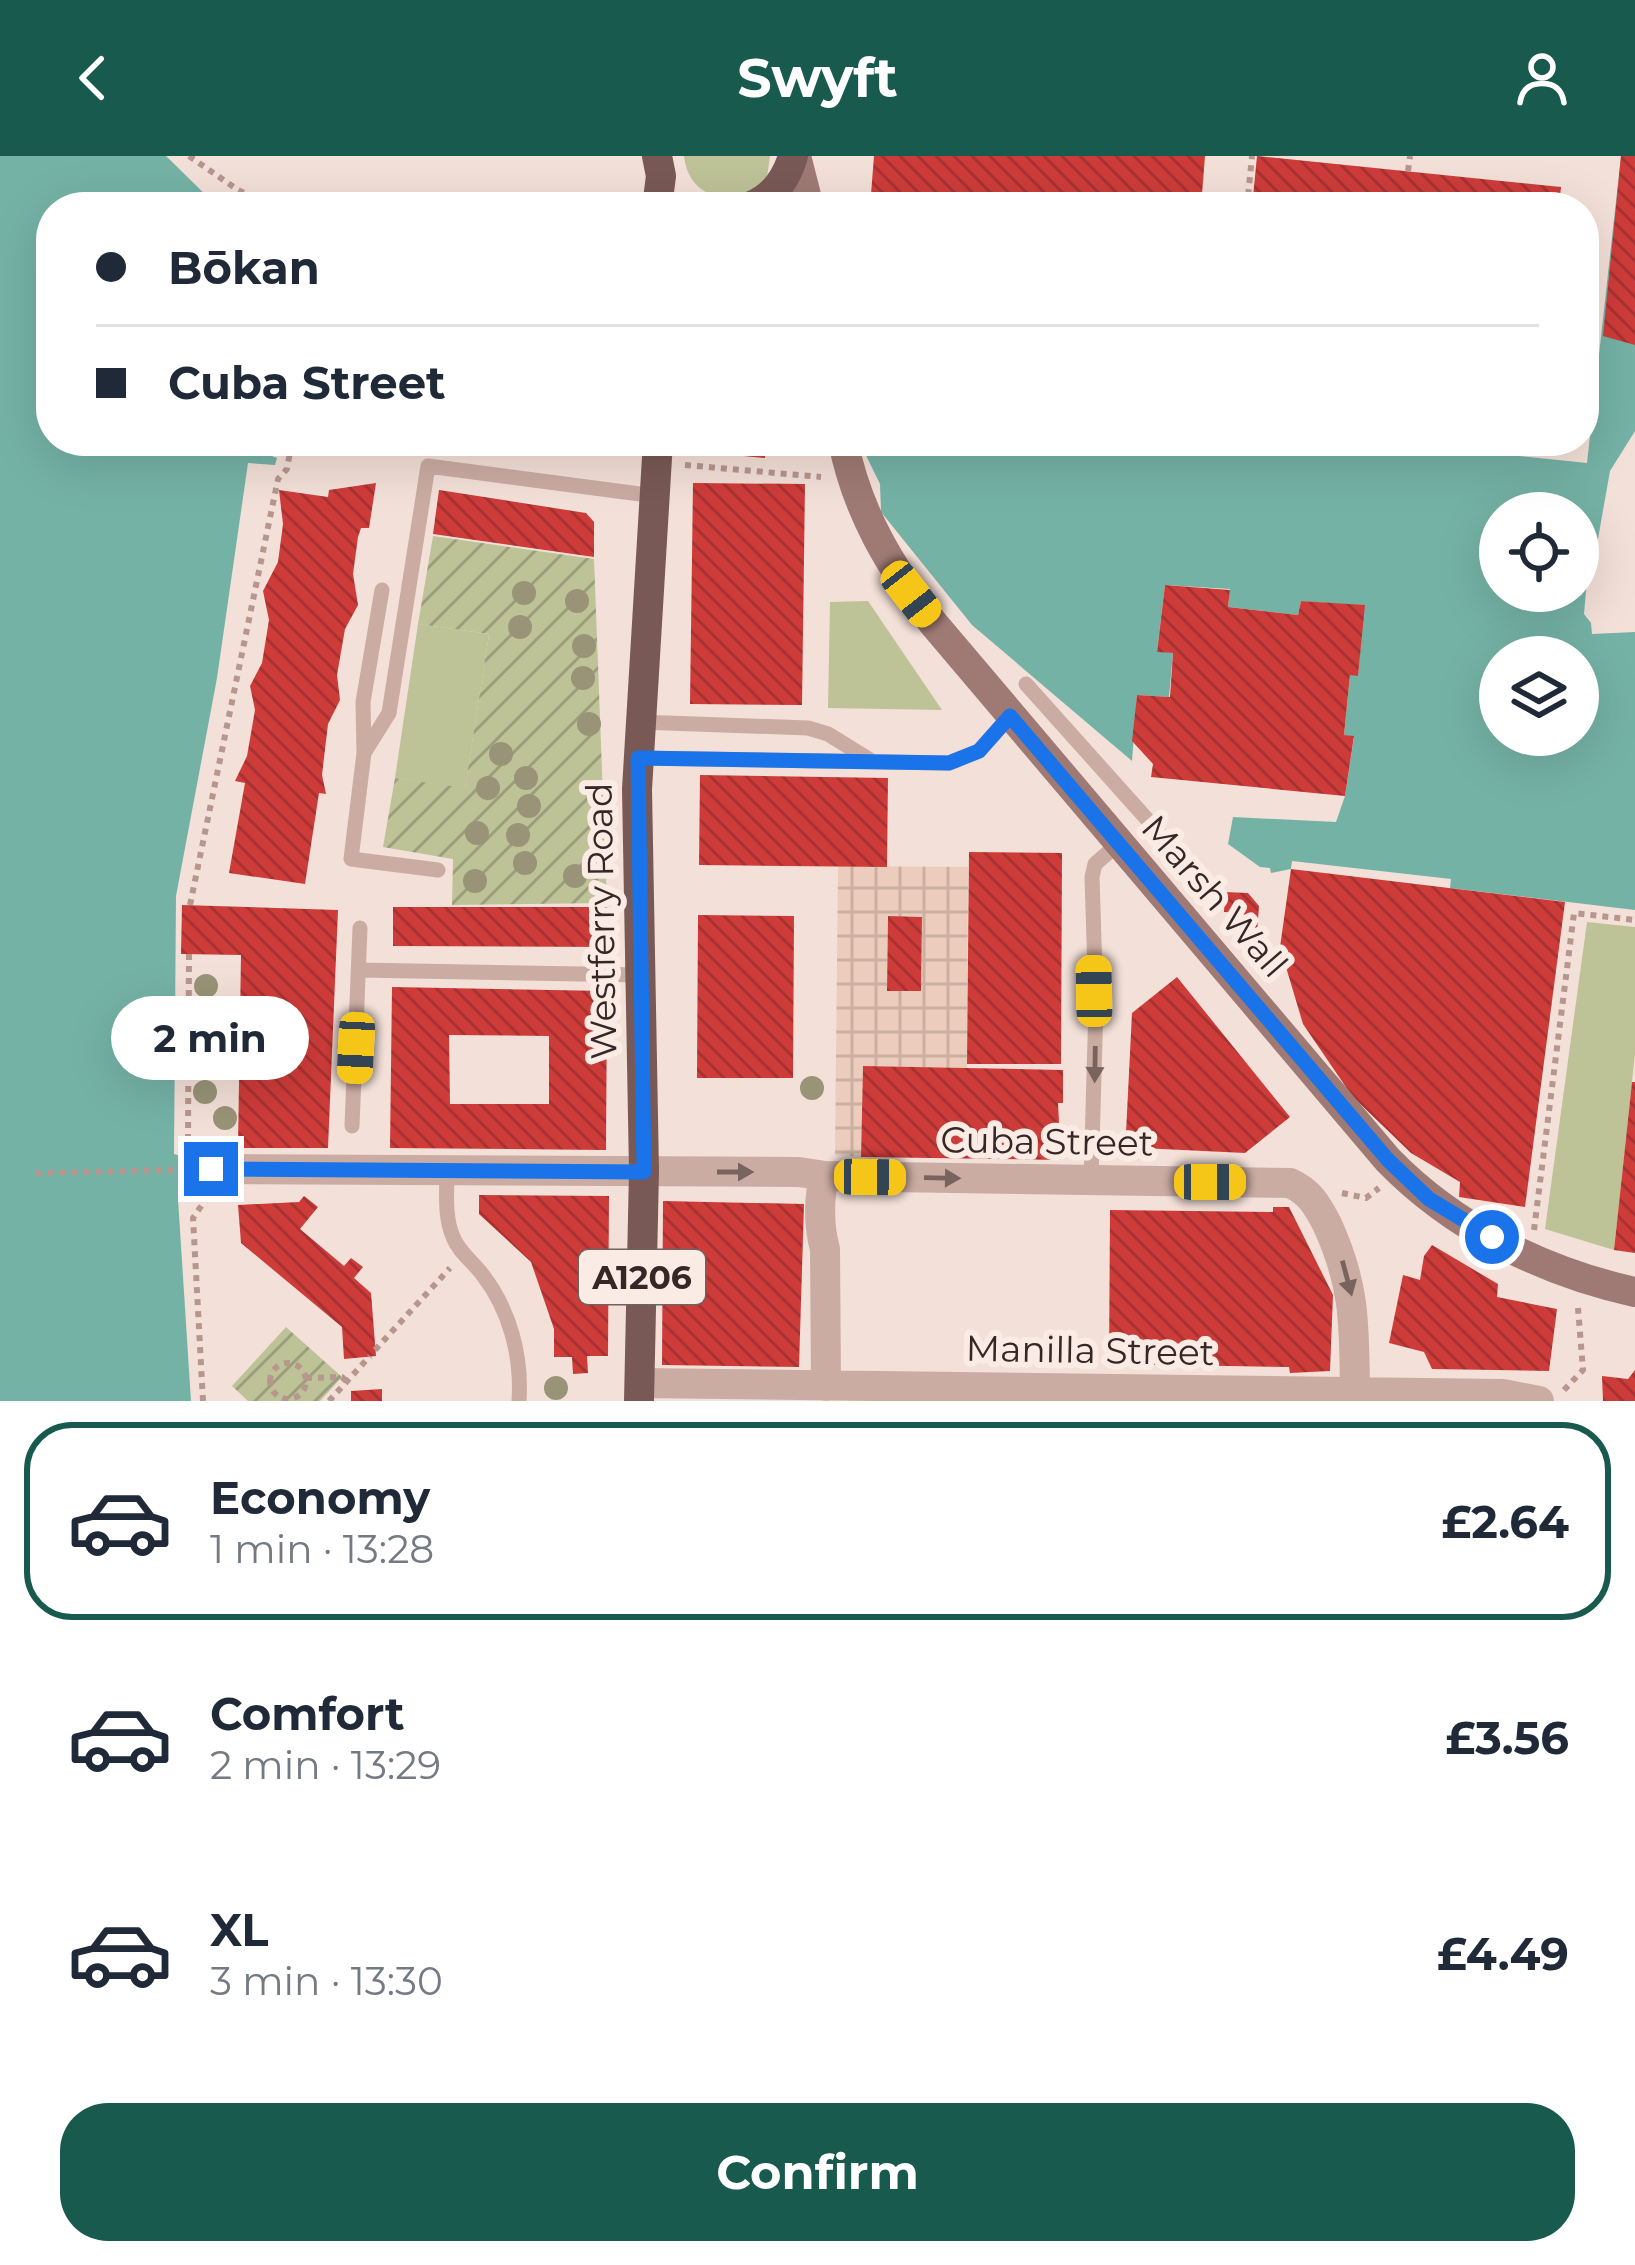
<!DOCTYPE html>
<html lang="en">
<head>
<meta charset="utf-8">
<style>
  :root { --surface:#fff; --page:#f6f6f7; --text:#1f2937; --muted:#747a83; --line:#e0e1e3; --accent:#195a4f }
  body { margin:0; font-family:Montserrat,sans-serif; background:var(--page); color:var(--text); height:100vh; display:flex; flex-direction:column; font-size:45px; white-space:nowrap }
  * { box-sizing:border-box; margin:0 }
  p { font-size:39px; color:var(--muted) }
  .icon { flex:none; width:66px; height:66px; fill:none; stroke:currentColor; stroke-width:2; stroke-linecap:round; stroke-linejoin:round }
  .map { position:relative; height:1245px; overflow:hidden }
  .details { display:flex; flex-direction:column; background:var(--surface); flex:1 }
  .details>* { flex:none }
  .hud { position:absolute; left:36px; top:36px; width:1563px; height:264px; border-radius:48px; box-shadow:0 12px 48px #0002; display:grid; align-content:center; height:264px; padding:0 60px; background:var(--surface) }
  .controls { position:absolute; left:1479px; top:336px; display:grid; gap:24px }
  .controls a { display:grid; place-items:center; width:120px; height:120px; border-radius:50%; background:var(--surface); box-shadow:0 12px 48px #0002; font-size:60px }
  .end { position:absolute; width:54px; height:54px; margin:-27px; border:15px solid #1a73e8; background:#fff; box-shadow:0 0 0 6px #fff }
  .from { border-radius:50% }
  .bubble { position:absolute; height:84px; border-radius:42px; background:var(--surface); box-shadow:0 12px 48px #0002; font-size:39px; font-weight:700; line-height:84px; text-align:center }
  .car { position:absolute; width:36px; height:72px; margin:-36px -18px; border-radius:15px; box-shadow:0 0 9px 3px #0007; background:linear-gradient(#f5c518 24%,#345 0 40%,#f5c518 0 76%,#345 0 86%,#f5c518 0) }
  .hud b { display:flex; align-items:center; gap:42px; height:114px; font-size:45px }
  .hud b+b { border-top:3px solid var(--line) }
  .hud i { width:30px; height:30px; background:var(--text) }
  ul { padding:21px 0 0; list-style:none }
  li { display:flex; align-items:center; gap:36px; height:198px; margin:0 24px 18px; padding:0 36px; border:6px solid transparent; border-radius:48px }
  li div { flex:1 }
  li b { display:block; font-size:45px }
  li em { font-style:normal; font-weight:700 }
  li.selected { border-color:var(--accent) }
  li>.icon { width:108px; height:108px; stroke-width:1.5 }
  .action { display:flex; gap:24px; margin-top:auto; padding:24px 60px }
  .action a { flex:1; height:138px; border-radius:48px; background:var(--accent); color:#fff; font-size:48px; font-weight:700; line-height:138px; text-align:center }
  header { display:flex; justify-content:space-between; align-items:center; height:156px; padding:0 60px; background:var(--accent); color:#fff; font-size:54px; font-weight:700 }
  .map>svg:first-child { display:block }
  .park { fill:#bec297 }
  .garden { fill:url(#garden-furrows) }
  .plaza { fill:url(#plaza-grid); fill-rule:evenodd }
  .water { fill:#75b2a6; fill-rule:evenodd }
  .building { fill:url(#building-back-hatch); fill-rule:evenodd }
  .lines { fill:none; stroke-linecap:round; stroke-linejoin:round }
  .path { stroke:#b7968d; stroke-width:6; stroke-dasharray:6 6; stroke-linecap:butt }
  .lane { stroke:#cbaca3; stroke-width:15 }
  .street { stroke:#cbaca3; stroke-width:30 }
  .secondary { stroke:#9f7a74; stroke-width:30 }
  .primary { stroke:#795955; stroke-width:30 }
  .tree { fill:#999477 }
  .oneway { fill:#79635e }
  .route { stroke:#1a73e8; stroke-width:15 }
  .labels { text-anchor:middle; stroke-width:12; stroke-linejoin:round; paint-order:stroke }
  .shield { fill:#faebe4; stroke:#71625f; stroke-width:3 }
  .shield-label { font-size:33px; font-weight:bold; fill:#362726 }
  .street-label { font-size:36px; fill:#362726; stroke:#faebe4 }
</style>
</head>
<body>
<header><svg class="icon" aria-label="back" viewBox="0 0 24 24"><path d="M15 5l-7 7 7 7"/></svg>Swyft<svg class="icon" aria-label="person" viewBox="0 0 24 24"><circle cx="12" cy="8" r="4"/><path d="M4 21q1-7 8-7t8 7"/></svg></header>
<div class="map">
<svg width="1635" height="1245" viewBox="0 0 1635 1245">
  <defs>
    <pattern id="garden-furrows" width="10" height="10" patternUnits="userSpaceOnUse" patternTransform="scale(3)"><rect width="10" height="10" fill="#bec297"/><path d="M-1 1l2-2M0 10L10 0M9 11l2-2" fill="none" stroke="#9b9e7b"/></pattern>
    <pattern id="plaza-grid" width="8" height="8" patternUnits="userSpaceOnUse" patternTransform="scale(3)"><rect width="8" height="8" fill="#eccdbd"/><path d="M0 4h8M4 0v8" fill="none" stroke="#cbb0a2"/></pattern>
    <pattern id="building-back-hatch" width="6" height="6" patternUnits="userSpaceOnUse" patternTransform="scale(3)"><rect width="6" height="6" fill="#ce3c3a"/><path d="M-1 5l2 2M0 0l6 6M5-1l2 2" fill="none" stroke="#a83231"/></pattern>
  </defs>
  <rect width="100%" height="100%" fill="#f3e0d8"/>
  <!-- park -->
  <path class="park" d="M684 0H770L767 21C740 55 689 46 684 0Z
    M868 445 942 554 828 552 830 446Z
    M418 468 489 478 465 633 395 622Z
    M1587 766 1635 771V898L1614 1094 1545 1073Z"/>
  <!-- garden -->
  <path class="garden" d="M433 380 594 403 607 747 452 749 453 703 383 691 395 622 465 632 489 478 418 468Z
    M286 1171 342 1221 320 1245H248L232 1230Z"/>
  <!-- plaza -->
  <path class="plaza" d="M838 710 968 711 967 912 863 910 861 1001 835 999ZM888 761 922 762 921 835H887Z"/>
  <!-- water -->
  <path class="water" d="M0 0H166L218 51H51V285H251V292L277 302 275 309 248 307 217 522 176 740 174 998 200 1005V1029L178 1043 191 1245H0Z
    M1621 0H1635V275L1610 315 1593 411 1588 413 1584 458 1591 467 1592 478 1635 476V754L1450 732 1451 723 1292 705 1291 713 1271 717 1270 712 1260 711 1228 688 1233 661 1336 666 1345 640 1354 581 1344 579 1350 519H1358L1364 450 1301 445 1298 459 1228 451 1230 433 1165 429 1157 495 1173 497 1169 541 1137 539 1132 605 972 469 881 356 880 328 859 285H1372L1587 307ZM1500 357H1578V435H1500ZM1500 501H1578V579H1500Z"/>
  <!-- building -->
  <path class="building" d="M874 0H1205L1201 51H870Z
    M1257 0 1561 31 1559 51H1252Z
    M1621 0H1635V189L1603 180Z
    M704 285H767L765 302 703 296Z
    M376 327 369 372H361L358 381 353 418 358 449 345 473 337 519 340 544 328 568 322 619 326 638 319 637 305 728 229 717 245 627 235 625 247 600 255 554 250 530 262 507 269 464 263 435 278 406 283 368 279 334 328 341 329 334Z
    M693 327 805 328 802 549 690 548Z
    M439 334 586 357 594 366V401L433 378Z
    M1165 429 1230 434 1228 451 1298 459 1301 445 1365 449 1358 520 1350 519 1344 579 1354 580 1345 640 1151 621 1153 608 1132 585 1137 539 1170 541 1173 497 1157 496Z
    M700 619 888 622 887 711 699 709Z
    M969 696 1062 697 1061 908H967Z
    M1291 713 1565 746 1525 1051 1459 1041 1460 1026 1411 997 1352 940 1303 868 1280 791Z
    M1225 736 1248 737 1259 750 1257 777 1241 776 1242 757 1224 756Z
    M182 749 338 754 328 992H238L241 799 181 798Z
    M393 751H607V791L393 790Z
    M698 759 794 760 793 922H697Z
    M888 760 922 761 921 835H887Z
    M1177 821 1290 961 1245 997 1141 992 1126 977 1132 857Z
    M392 831 607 835 606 994 390 992ZM449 879 549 880V948H450Z
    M863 910 1063 914V947H1058L1061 1004 861 1001Z
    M1632 926H1635V1097L1614 1094Z
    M479 1039 609 1040 608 1200H587L588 1217 573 1218 572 1201H554V1173L531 1106 479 1058Z
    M304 1040 318 1051 300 1073 344 1110 351 1102 363 1111 354 1122 371 1137 376 1200 344 1203 342 1171 241 1087 238 1049 299 1046Z
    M663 1045 804 1048 799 1211 662 1209Z
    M1273 1051H1289L1333 1139 1330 1215 1290 1217 1289 1211 1109 1208 1110 1054 1273 1056Z
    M1432 1089 1498 1128 1497 1141 1557 1153 1549 1215 1432 1213 1424 1196 1389 1187 1403 1119 1420 1124 1424 1100Z
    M1635 1214V1245H1603L1602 1220 1628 1223Z
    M382 1233V1245H351V1235Z"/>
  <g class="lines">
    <!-- path -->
    <path class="path" d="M189 0 238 34 274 51
      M1408 15 1410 0
      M1247 51 1252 0
      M268 285 271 296H289
      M564 285 627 297
      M685 309 821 321
      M190 749 278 323 287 313 292 285
      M189 798 188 985 193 989
      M35 1017 183 1014
      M1342 1037 1366 1042 1379 1032
      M1534 1074 1574 757 1635 764
      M375 1194 450 1112
      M270 1225a18 18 0 1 1 36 0a18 18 0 1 1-36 0Z
      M306 1222 342 1221 347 1226
      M1564 1234 1583 1214 1578 1152
      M203 1245 193 1062 206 1043
      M329 1245 370 1200"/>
    <!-- lane -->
    <path class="lane" d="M382 434 363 546 364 597 351 703 438 714
      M1026 528 1213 737
      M639 566 808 572 828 578 870 604
      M364 597 389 557 428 310 655 340
      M638 602 949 607 979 595 1010 560
      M359 814 639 819
      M352 970 360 772
      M447 1014C447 1035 444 1060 453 1081 459 1096 472 1105 482 1118 510 1154 522 1200 519 1245
      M1091 1025 1096 848 1092 721 1095 708 1118 688"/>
    <!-- street -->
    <path class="street" d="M211 1013 799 1016 825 1020 1290 1027C1310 1036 1317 1049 1327 1068 1356 1131 1354 1170 1355 1237
      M825 1020C818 1041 819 1072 825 1093L826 1230
      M640 1227 1503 1238 1539 1245"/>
    <!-- secondary -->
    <path class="secondary" d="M796 0 809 51
      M843 285C857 356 890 410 933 467L1388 1004C1453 1071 1543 1116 1635 1136"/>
    <!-- primary -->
    <path class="primary" d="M657 0 661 20 657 51
      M749 51C773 42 786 24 793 0
      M639 1245 644 1015 637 633 658 285"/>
  </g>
  <!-- trees -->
  <g class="tree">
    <circle cx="524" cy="437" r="12"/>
    <circle cx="577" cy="445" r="12"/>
    <circle cx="520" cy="471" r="12"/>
    <circle cx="584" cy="490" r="12"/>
    <circle cx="583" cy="522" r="12"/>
    <circle cx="589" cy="568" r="12"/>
    <circle cx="501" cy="598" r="12"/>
    <circle cx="526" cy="622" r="12"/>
    <circle cx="488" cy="632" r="12"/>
    <circle cx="529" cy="650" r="12"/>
    <circle cx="477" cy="677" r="12"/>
    <circle cx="518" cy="679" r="12"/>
    <circle cx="525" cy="707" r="12"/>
    <circle cx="575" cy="720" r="12"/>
    <circle cx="475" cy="725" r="12"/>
    <circle cx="206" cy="830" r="12"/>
    <circle cx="225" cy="856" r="12"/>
    <circle cx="203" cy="884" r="12"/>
    <circle cx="227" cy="910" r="12"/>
    <circle cx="812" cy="932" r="12"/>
    <circle cx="205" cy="936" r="12"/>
    <circle cx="225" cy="962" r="12"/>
    <circle cx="556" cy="1232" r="12"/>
  </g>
  <!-- one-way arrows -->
  <defs><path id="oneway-solid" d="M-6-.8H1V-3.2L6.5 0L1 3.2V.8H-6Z" transform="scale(3)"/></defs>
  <g class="oneway">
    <use href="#oneway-solid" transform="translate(1095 908) rotate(91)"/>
    <use href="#oneway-solid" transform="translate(735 1016)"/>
    <use href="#oneway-solid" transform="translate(942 1022) rotate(1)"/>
    <use href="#oneway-solid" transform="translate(1347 1122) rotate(75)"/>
  </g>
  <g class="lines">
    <!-- route -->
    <path class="route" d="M211 1013 644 1016 638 602 949 607 979 595 1010 560 1388 1004 1429 1043 1492 1081"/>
  </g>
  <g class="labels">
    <!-- shield labels -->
    <rect class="shield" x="579" y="1094" width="126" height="54" rx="9"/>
    <g class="shield-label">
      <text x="642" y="1133">A1206</text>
    </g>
    <!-- street labels -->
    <g class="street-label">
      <text transform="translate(1215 740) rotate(49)" y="13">Marsh Wall</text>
      <text transform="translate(601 765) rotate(-91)" y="13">Westferry Road</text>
      <text transform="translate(1047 985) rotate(1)" y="13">Cuba Street</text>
      <text transform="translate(1090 1194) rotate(1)" y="13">Manilla Street</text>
    </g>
  </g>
</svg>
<div class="controls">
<a><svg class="icon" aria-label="locate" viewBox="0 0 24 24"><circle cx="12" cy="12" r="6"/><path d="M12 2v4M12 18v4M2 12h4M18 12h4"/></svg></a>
<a><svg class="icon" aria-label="layers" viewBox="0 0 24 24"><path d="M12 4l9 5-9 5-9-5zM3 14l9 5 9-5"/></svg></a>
</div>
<i class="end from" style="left:1492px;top:1081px"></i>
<i class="end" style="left:211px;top:1013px"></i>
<div class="bubble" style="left:111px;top:840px;width:198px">2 min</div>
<i class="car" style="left:911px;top:438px;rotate:142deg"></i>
<i class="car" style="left:1094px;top:835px;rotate:359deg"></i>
<i class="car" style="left:356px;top:892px;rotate:183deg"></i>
<i class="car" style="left:870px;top:1021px;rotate:91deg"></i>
<i class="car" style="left:1210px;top:1026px;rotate:90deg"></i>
<div class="hud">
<b><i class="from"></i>Bōkan</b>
<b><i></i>Cuba Street</b>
</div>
</div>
<section class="details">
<ul>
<li class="selected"><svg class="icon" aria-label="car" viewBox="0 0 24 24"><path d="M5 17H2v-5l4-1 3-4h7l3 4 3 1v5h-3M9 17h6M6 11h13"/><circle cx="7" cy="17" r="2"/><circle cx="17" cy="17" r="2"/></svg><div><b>Economy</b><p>1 min · 13:28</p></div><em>£2.64</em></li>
<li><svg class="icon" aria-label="car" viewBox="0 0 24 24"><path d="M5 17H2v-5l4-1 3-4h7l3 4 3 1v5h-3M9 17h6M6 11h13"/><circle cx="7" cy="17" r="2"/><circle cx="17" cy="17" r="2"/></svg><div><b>Comfort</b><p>2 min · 13:29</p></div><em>£3.56</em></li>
<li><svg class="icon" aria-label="car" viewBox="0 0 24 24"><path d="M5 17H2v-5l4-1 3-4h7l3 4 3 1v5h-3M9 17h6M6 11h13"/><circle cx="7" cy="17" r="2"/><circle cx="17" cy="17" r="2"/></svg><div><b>XL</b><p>3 min · 13:30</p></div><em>£4.49</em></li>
</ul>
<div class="action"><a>Confirm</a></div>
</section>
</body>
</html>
